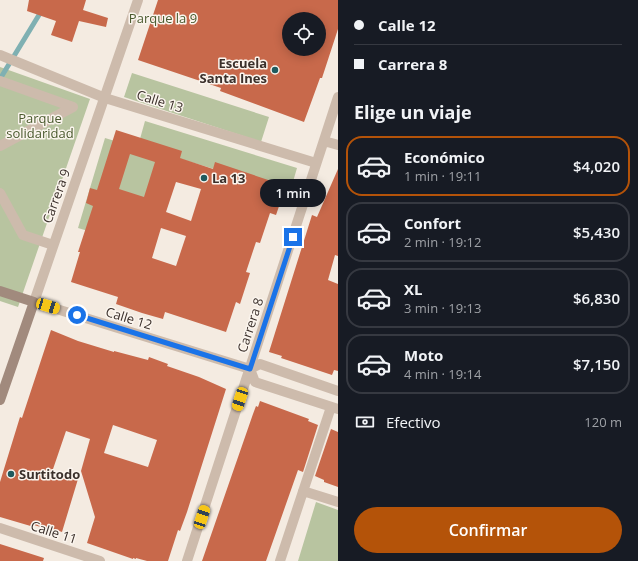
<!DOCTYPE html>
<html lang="es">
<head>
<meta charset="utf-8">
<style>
  :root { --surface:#171b24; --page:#20242c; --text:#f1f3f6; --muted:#9ea1a6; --line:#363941; --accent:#b45309 }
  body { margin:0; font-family:"Open Sans",sans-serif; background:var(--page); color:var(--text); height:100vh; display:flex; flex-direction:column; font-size:15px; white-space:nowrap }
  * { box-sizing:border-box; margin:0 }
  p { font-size:13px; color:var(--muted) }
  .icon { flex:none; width:22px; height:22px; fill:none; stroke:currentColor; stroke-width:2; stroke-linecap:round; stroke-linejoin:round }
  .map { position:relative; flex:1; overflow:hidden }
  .details { display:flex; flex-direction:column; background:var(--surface); width:300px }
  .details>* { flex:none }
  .hud { display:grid; align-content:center; height:88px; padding:0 16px; background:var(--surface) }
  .tools { position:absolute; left:282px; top:12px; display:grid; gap:8px }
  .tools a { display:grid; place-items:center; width:44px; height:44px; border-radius:50%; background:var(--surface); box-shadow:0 2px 10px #0003; font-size:20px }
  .end { position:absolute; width:18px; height:18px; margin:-9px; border:5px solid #1a73e8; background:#fff; box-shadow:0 0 0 2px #fff }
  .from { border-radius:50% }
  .bubble { position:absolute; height:28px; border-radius:14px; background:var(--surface); box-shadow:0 2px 10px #0003; font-size:13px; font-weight:600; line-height:28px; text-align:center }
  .car { position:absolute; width:12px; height:24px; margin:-12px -6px; border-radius:5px; box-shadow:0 0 3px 1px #0007; background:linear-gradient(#f5c518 24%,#345 0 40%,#f5c518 0 76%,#345 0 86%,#f5c518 0) }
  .hud b { display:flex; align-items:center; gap:14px; height:38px; font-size:15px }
  .hud b+b { border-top:1px solid var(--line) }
  .hud i { width:10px; height:10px; background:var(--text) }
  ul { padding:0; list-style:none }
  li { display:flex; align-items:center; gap:12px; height:60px; margin:0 8px 6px; padding:0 8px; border:2px solid var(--line); border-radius:16px }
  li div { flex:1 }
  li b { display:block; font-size:15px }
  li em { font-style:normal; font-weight:600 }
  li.selected { border-color:var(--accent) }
  li>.icon { width:36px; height:36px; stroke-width:1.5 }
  h2 { padding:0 16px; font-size:18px; line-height:48px }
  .pay { display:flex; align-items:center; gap:10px; height:44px; padding:0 16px; font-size:15px }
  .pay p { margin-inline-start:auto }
  .cta { display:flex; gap:8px; margin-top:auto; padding:8px 16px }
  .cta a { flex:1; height:46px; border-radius:24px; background:var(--accent); color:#fff; font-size:16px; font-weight:600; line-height:46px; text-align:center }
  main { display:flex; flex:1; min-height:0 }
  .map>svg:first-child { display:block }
  .green { fill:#b8c4a0 }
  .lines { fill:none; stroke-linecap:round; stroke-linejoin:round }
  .stream { stroke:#7fb0b2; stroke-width:5 }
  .building { fill:#c8694b; fill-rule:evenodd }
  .street { stroke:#cdbbac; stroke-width:10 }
  .secondary { stroke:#a18a7d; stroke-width:10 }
  .route { stroke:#1a73e8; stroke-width:5 }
  .poi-dot { fill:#1f5a5e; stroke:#fbf5ee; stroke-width:1.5 }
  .labels { text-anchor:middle; stroke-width:3; stroke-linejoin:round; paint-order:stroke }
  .park-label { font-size:13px; fill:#4a5a2e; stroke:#fbf5ee }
  .poi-label { font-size:13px; font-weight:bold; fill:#3b302b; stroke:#fbf5ee; text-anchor:start }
  .street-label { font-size:13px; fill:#3b302b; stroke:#fbf5ee }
</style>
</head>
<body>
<main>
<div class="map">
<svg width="338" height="561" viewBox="0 0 338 561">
  <rect width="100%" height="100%" fill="#f4ebe1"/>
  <!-- green -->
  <path class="green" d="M0 67 90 99 18 307 0 301Z
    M132 73 269 117 261 142 124 97Z
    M145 121 297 168 290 192 138 146Z
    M105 138 158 154 132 244 78 228Z
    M316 502 338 510V561H298Z"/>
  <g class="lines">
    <!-- stream -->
    <path class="stream" d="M0 79 42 10"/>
  </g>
  <!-- building -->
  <path class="building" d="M29 0H86L83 10 108 18 106 27 79 21 72 42 51 35 56 21 27 11Z
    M158 0H338V29L322 78H320L304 122 220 91 221 88 138 60ZM289 19H319V49H289Z
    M116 130 182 151 180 158 213 169 215 162 286 186 276 215 270 213 260 243 256 242 246 272 250 273 240 304 236 302 226 332 165 312 163 319 142 313 116 304 118 297 71 282 80 252H78L93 206 86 203 90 188 97 190ZM130 154 155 162 144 197 119 189ZM176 182 201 189 191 221 166 212ZM161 228 186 236 176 266 152 258Z
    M338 169V256L335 255 328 280 338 284V371L334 370 332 375 281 358 282 356 269 352 312 215 317 217Z
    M51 330 78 341 114 352V351L148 360 149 357 168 364 167 366 199 377 226 389 187 512 180 531 178 530 168 561H147L136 558V559L133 558V559L87 543 95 517 81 471 90 439 66 431 52 472 78 479 62 532 48 527 47 529 34 525V527L0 517V482L20 417 22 418ZM113 425 157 440 148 467 104 453Z
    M260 401 309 419 308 421 318 425 303 472 298 470 266 561H202L253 414 256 406 258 407Z
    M331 429 338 432V487L324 482V480L315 476Z
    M0 544 44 558 43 561H0Z"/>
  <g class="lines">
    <!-- street -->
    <path class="street" d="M138 0 34 302 250 369 260 364 338 391
      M0 55 105 98 316 163
      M0 81 73 107 0 146
      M324 141 338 145
      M0 193 23 235 53 245
      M250 369 255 382 338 409
      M303 491 338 502
      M0 528 100 561
      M187 561 338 97
      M280 561 331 407"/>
    <!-- secondary -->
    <path class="secondary" d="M0 291 34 302 0 400"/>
  </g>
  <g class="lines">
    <!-- route -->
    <path class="route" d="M77 315 250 369 293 237"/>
  </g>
  <!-- markers -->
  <g class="poi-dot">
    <circle cx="275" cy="70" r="4"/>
    <circle cx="204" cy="178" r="4"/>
    <circle cx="11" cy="474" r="4"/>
  </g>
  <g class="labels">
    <!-- park labels -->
    <g class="park-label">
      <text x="163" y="23">Parque la 9</text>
      <text x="40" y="123">Parque<tspan x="40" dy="15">solidaridad</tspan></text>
    </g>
    <!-- poi labels -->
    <g class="poi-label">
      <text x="267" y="68" text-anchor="end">Escuela<tspan x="267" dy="15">Santa Ines</tspan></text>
      <text x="212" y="183">La 13</text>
      <text x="19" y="479">Surtitodo</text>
    </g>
    <!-- street labels -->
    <g class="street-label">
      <text transform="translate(160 101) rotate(17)" y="5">Calle 13</text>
      <text transform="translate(56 196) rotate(-70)" y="5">Carrera 9</text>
      <text transform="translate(129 318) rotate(17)" y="5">Calle 12</text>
      <text transform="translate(250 325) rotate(-72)" y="5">Carrera 8</text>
      <text transform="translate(54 532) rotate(18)" y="5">Calle 11</text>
    </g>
  </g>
</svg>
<div class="tools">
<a><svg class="icon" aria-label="locate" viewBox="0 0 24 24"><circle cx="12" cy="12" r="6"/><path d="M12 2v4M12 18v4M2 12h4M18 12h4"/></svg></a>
</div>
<i class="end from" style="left:77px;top:315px"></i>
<i class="end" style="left:293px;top:237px"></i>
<div class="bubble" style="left:260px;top:179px;width:66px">1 min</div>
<i class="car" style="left:48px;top:306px;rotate:107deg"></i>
<i class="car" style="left:240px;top:399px;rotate:198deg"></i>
<i class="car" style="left:202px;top:517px;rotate:18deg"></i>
</div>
<section class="details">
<div class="hud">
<b><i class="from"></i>Calle 12</b>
<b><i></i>Carrera 8</b>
</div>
<h2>Elige un viaje</h2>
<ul>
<li class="selected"><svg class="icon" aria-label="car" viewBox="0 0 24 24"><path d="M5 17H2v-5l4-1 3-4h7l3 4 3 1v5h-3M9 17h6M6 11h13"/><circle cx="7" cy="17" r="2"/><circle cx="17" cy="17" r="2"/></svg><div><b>Económico</b><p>1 min · 19:11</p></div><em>$4,020</em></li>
<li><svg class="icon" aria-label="car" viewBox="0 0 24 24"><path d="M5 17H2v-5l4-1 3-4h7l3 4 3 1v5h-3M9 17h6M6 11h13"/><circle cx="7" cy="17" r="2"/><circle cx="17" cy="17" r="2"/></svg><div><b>Confort</b><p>2 min · 19:12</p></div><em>$5,430</em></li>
<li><svg class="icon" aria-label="car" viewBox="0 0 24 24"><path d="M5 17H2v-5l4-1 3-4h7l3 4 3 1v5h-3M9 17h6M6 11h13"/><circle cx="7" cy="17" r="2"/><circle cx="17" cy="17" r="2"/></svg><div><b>XL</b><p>3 min · 19:13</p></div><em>$6,830</em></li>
<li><svg class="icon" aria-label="car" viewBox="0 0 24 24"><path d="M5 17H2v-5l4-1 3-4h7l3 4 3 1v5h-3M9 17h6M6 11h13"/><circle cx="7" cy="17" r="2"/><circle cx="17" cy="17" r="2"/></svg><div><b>Moto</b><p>4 min · 19:14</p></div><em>$7,150</em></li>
</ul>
<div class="pay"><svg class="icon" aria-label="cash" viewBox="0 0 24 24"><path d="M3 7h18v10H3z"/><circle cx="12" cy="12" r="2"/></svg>Efectivo<p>120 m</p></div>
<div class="cta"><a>Confirmar</a></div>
</section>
</main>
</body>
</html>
